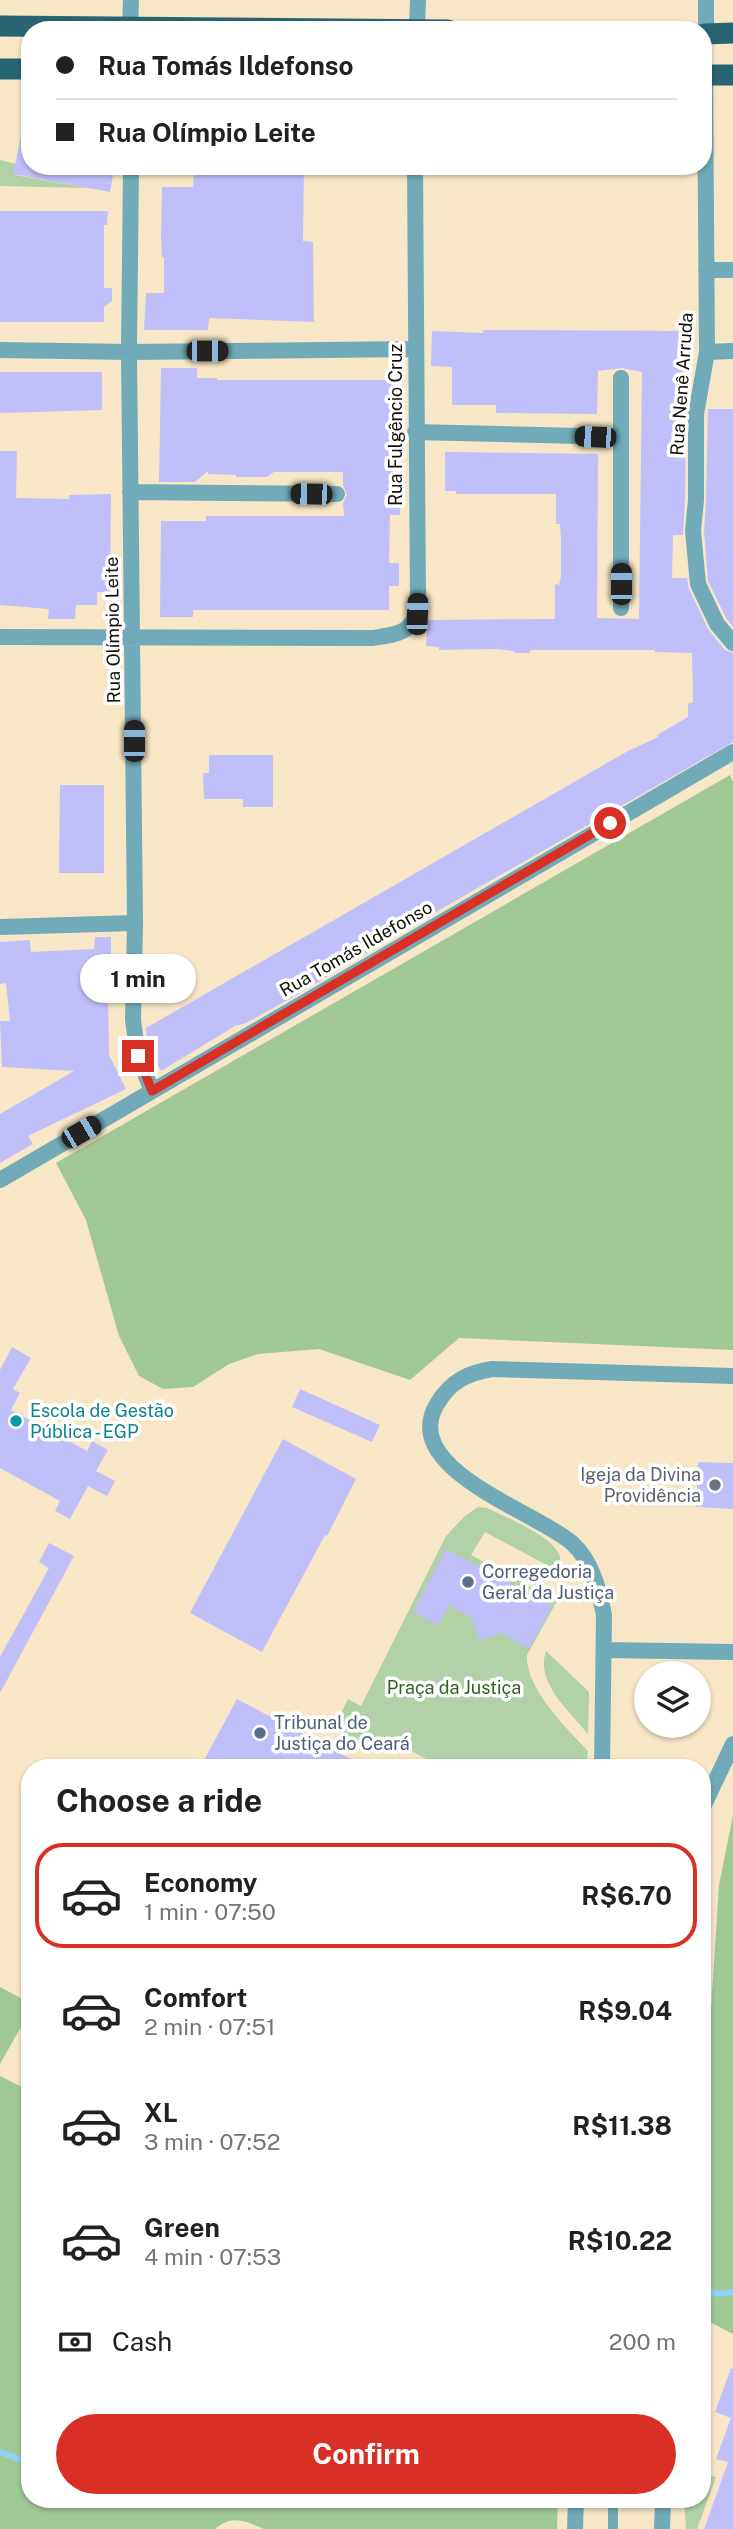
<!DOCTYPE html>
<html lang="en">
<head>
<meta charset="utf-8">
<style>
  :root { --surface:#fff; --page:#f6f6f6; --text:#202124; --muted:#757577; --line:#e0e0e0; --accent:#d93025 }
  body { margin:0; font-family:"Public Sans",sans-serif; background:var(--page); color:var(--text); height:100vh; display:flex; flex-direction:column; font-size:26px; white-space:nowrap }
  * { box-sizing:border-box; margin:0 }
  p { font-size:23px; color:var(--muted) }
  .icon { flex:none; width:38px; height:38px; fill:none; stroke:currentColor; stroke-width:2; stroke-linecap:round; stroke-linejoin:round }
  .map { position:relative; flex:1; overflow:hidden }
  .sheet { position:absolute; left:21px; top:1759px; width:690px; height:749px; display:flex; flex-direction:column; background:var(--surface); border-radius:28px; box-shadow:0 2px 5px #0004 }
  .sheet>* { flex:none }
  .top-card { position:absolute; left:21px; top:21px; width:691px; height:154px; border-radius:28px; box-shadow:0 2px 5px #0004; display:grid; align-content:center; height:154px; padding:0 35px; background:var(--surface) }
  .tools { position:absolute; left:634px; top:1661px; display:grid; gap:14px }
  .tools a { display:grid; place-items:center; width:77px; height:77px; border-radius:50%; background:var(--surface); box-shadow:0 2px 5px #0004; font-size:35px }
  .end { position:absolute; width:32px; height:32px; margin:-16px; border:9px solid #d93025; background:#fff; box-shadow:0 0 0 4px #fff }
  .from { border-radius:50% }
  .bubble { position:absolute; height:49px; border-radius:24px; background:var(--surface); box-shadow:0 2px 5px #0004; font-size:23px; font-weight:700; line-height:49px; text-align:center }
  .car { position:absolute; width:21px; height:42px; margin:-21px -10px; border-radius:9px; box-shadow:0 0 5px 2px #0007; background:linear-gradient(#222 24%,#8ab4d8 0 40%,#222 0 76%,#8ab4d8 0 86%,#222 0) }
  .top-card b { display:flex; align-items:center; gap:24px; height:66px; font-size:26px }
  .top-card b+b { border-top:2px solid var(--line) }
  .top-card i { width:18px; height:18px; background:var(--text) }
  ul { padding:0; list-style:none }
  li { display:flex; align-items:center; gap:21px; height:105px; margin:0 14px 10px; padding:0 21px; border:4px solid transparent; border-radius:28px }
  li div { flex:1 }
  li b { display:block; font-size:26px }
  li em { font-style:normal; font-weight:700 }
  li.active { border-color:var(--accent) }
  li>.icon { width:63px; height:63px; stroke-width:1.5 }
  h2 { padding:0 35px; font-size:32px; line-height:84px }
  .pay { display:flex; align-items:center; gap:18px; height:77px; padding:0 35px; font-size:26px }
  .pay p { margin-inline-start:auto }
  .action { display:flex; gap:14px; margin-top:auto; padding:14px 35px }
  .action a { flex:1; height:80px; border-radius:42px; background:var(--accent); color:#fff; font-size:28px; font-weight:700; line-height:80px; text-align:center }
  .map>svg:first-child { display:block }
  .green { fill:#b0d2a6 }
  .forest { fill:#a0c895 }
  .lines { fill:none; stroke-linecap:round; stroke-linejoin:round }
  .stream { stroke:#8ed1f2; stroke-width:6 }
  .building { fill:#c0bffa }
  .pedestrian { stroke:#71abb9; stroke-width:10 }
  .minor { stroke:#71abb9; stroke-width:16 }
  .trunk { stroke:#286472; stroke-width:21 }
  .route { stroke:#d93025; stroke-width:9 }
  .culture-dot { fill:#0f9aa8; stroke:#fff; stroke-width:2.5 }
  .worship-dot { fill:#6b7280; stroke:#fff; stroke-width:2.5 }
  .service-dot { fill:#5c6f8a; stroke:#fff; stroke-width:2.5 }
  .labels { text-anchor:middle; stroke-width:7; stroke-linejoin:round; paint-order:stroke }
  .street-label { font-size:18px; fill:#130e04; stroke:#fff }
  .culture-label { font-size:18px; fill:#0d838f; stroke:#fff; text-anchor:start }
  .worship-label { font-size:18px; fill:#5b616d; stroke:#fff; text-anchor:end }
  .service-label { font-size:18px; fill:#4e5e75; stroke:#fff; text-anchor:start }
  .park-label { font-size:18px; fill:#316320; stroke:#fff }
</style>
</head>
<body>
<div class="map">
<svg width="733" height="2529" viewBox="0 0 733 2529">
  <rect width="100%" height="100%" fill="#f7e7c6"/>
  <!-- green -->
  <path class="green" d="M0 160 16 164 15 175 88 188 0 186Z
    M478 1507 487 1508C504 1517 556 1537 560 1557 561 1561 560 1565 559 1568L556 1570 485 1532 471 1555 557 1601 527 1655C525 1688 567 1729 588 1751L587 1761 579 1768 435 1767 436 1764 382 1736 372 1751 333 1729 348 1699 361 1706 446 1536 465 1516Z
    M546 1651 589 1692 588 1734C570 1711 535 1683 546 1651Z
    M708 2475 716 2477 697 2529H686L684 2500 702 2499V2480Z"/>
  <!-- forest -->
  <path class="forest" d="M730 775 733 782V1350L459 1338 410 1380 319 1349 258 1354 229 1364 193 1387 163 1389 139 1376 119 1336 86 1220 56 1163Z
    M733 1815V2334L702 2318 706 2087 719 1885Z
    M0 1987 30 2003V2011L0 2064Z
    M0 2076 30 2091V2499H558L557 2529H264C246 2521 232 2514 215 2529H0Z"/>
  <g class="lines">
    <!-- stream -->
    <path class="stream" d="M702 2290 720 2294 733 2292
      M0 2452 30 2463"/>
  </g>
  <!-- building -->
  <path class="building" d="M22 132H30V166H63L113 175 110 192 13 174Z
    M194 166H304L303 241 313 242 314 322 209 318 208 330H144L146 293H164V257H162L161 238 162 187H193Z
    M0 211H108L107 225H104V288H112V301L104 307V322H0Z
    M483 330 687 331 686 344 690 345V361H687V373H681V406L686 409 685 499 683 535H673L672 578H687L689 589 708 629 725 650 733 653V742L441 909 293 997 246 1023 235 1026 161 1071 147 1043 146 1028 628 751 658 737 657 735 688 717V704L693 702 692 653 655 652V650H530V653H514V651L494 649 439 650V647L426 646 428 620 555 619V584L559 585 561 576V539L560 524H556V494H456V491H445V452L598 454 597 618 639 619 642 372 622 368 598 371 597 414 496 413V405H452V367L431 366 432 331 483 333Z
    M161 368H197V378H217V380H398V413H391V456H400V515H390L389 563H399V586H389V610H193V617H160L161 521H206V516H344L343 503 347 495 343 485V472H274L267 477H236V475L208 474V471L195 482H159Z
    M0 372H102V410L2 413 0 412Z
    M708 409H733V627L726 618 708 581 704 531 706 500Z
    M0 451H17L16 498 69 499V495L111 494 110 592H97V605H76L75 619H48L49 609 0 605Z
    M209 755H273V807H243V799H204L203 773H209Z
    M60 785H104V873H59Z
    M95 937H111V984L110 995H108L109 1055 126 1089 28 1136 33 1144 0 1163V1114L74 1071 2 1067 0 1021H10L6 983 0 984V942L30 940 31 952 94 949Z
    M12 1347 31 1358 13 1389 20 1393 11 1410 87 1451 92 1441 108 1450 96 1471 115 1481 107 1496 88 1486 70 1519 55 1511 60 1501 0 1468V1370Z
    M300 1389 380 1425 372 1442 292 1407Z
    M283 1439 356 1479 327 1536 325 1535 262 1652 190 1613Z
    M698 1462 733 1463V1509L696 1507Z
    M49 1543 74 1556 0 1693V1657L49 1568 39 1562Z
    M446 1549 552 1606 529 1649 501 1633 479 1641 472 1618 449 1605 438 1625 413 1612Z
    M237 1699 368 1768H200Z
    M731 2368 733 2369V2529H704L728 2462 716 2459 731 2418 715 2412Z"/>
  <g class="lines">
    <!-- pedestrian -->
    <path class="pedestrian" d="M613 2529V2499"/>
    <!-- minor -->
    <path class="minor" d="M130 28 131 0
      M417 29 418 0
      M706 34V0
      M705 76 707 352 696 414V500L693 531 698 584 717 624 733 643
      M131 166 129 352 135 923 133 1020 138 1056 152 1091
      M706 270H733
      M0 350 129 352 415 349
      M707 352 733 351
      M415 432 621 437
      M130 492 337 494
      M621 608V378
      M0 637 373 638C401 634 416 632 418 600L415 166
      M0 927 135 923
      M0 1180 733 752
      M604 1650 733 1652
      M602 1768 604 1615C599 1589 592 1561 572 1543 537 1512 398 1469 437 1404 450 1382 467 1373 492 1369L733 1376
      M702 1809 733 1744
      M575 2529 576 2499
      M662 2529 663 2499"/>
    <!-- trunk -->
    <path class="trunk" d="M0 26 448 30
      M704 34 733 33
      M0 69H30
      M704 75H733"/>
  </g>
  <g class="lines">
    <!-- route -->
    <path class="route" d="M138 1056 152 1091 610 823"/>
  </g>
  <!-- markers -->
  <circle class="culture-dot" cx="16" cy="1421" r="7"/>
  <circle class="worship-dot" cx="715" cy="1485" r="7"/>
  <g class="service-dot">
    <circle cx="468" cy="1582" r="7"/>
    <circle cx="260" cy="1733" r="7"/>
  </g>
  <g class="labels">
    <!-- street labels -->
    <g class="street-label">
      <text transform="translate(682 384) rotate(-86)" y="6">Rua Nenê Arruda</text>
      <text transform="translate(396 425) rotate(-90)" y="6">Rua Fulgêncio Cruz</text>
      <text transform="translate(113 630) rotate(-91)" y="6">Rua Olímpio Leite</text>
      <text transform="translate(356 949) rotate(-30)" y="6">Rua Tomás Ildefonso</text>
    </g>
    <!-- culture labels -->
    <g class="culture-label">
      <text x="30" y="1417">Escola de Gestão<tspan x="30" dy="21">Pública - EGP</tspan></text>
    </g>
    <!-- worship labels -->
    <g class="worship-label">
      <text x="701" y="1481">Igeja da Divina<tspan x="701" dy="21">Providência</tspan></text>
    </g>
    <!-- service labels -->
    <g class="service-label">
      <text x="482" y="1578">Corregedoria<tspan x="482" dy="21">Geral da Justiça</tspan></text>
      <text x="274" y="1729">Tribunal de<tspan x="274" dy="21">Justiça do Ceará</tspan></text>
    </g>
    <!-- park labels -->
    <g class="park-label">
      <text x="454" y="1694">Praça da Justiça</text>
    </g>
  </g>
</svg>
<div class="tools">
<a><svg class="icon" aria-label="layers" viewBox="0 0 24 24"><path d="M12 4l9 5-9 5-9-5zM3 14l9 5 9-5"/></svg></a>
</div>
<i class="end from" style="left:610px;top:823px"></i>
<i class="end" style="left:138px;top:1056px"></i>
<div class="bubble" style="left:80px;top:954px;width:116px">1 min</div>
<i class="car" style="left:207px;top:351px;rotate:90deg"></i>
<i class="car" style="left:595px;top:437px;rotate:272deg"></i>
<i class="car" style="left:311px;top:494px;rotate:271deg"></i>
<i class="car" style="left:621px;top:584px;rotate:0deg"></i>
<i class="car" style="left:417px;top:614px;rotate:2deg"></i>
<i class="car" style="left:134px;top:741px;rotate:0deg"></i>
<i class="car" style="left:81px;top:1132px;rotate:60deg"></i>
<div class="top-card">
<b><i class="from"></i>Rua Tomás Ildefonso</b>
<b><i></i>Rua Olímpio Leite</b>
</div>
<section class="sheet">
<h2>Choose a ride</h2>
<ul>
<li class="active"><svg class="icon" aria-label="car" viewBox="0 0 24 24"><path d="M5 17H2v-5l4-1 3-4h7l3 4 3 1v5h-3M9 17h6M6 11h13"/><circle cx="7" cy="17" r="2"/><circle cx="17" cy="17" r="2"/></svg><div><b>Economy</b><p>1 min · 07:50</p></div><em>R$6.70</em></li>
<li><svg class="icon" aria-label="car" viewBox="0 0 24 24"><path d="M5 17H2v-5l4-1 3-4h7l3 4 3 1v5h-3M9 17h6M6 11h13"/><circle cx="7" cy="17" r="2"/><circle cx="17" cy="17" r="2"/></svg><div><b>Comfort</b><p>2 min · 07:51</p></div><em>R$9.04</em></li>
<li><svg class="icon" aria-label="car" viewBox="0 0 24 24"><path d="M5 17H2v-5l4-1 3-4h7l3 4 3 1v5h-3M9 17h6M6 11h13"/><circle cx="7" cy="17" r="2"/><circle cx="17" cy="17" r="2"/></svg><div><b>XL</b><p>3 min · 07:52</p></div><em>R$11.38</em></li>
<li><svg class="icon" aria-label="car" viewBox="0 0 24 24"><path d="M5 17H2v-5l4-1 3-4h7l3 4 3 1v5h-3M9 17h6M6 11h13"/><circle cx="7" cy="17" r="2"/><circle cx="17" cy="17" r="2"/></svg><div><b>Green</b><p>4 min · 07:53</p></div><em>R$10.22</em></li>
</ul>
<div class="pay"><svg class="icon" aria-label="cash" viewBox="0 0 24 24"><path d="M3 7h18v10H3z"/><circle cx="12" cy="12" r="2"/></svg>Cash<p>200 m</p></div>
<div class="action"><a>Confirm</a></div>
</section>
</div>
</body>
</html>
